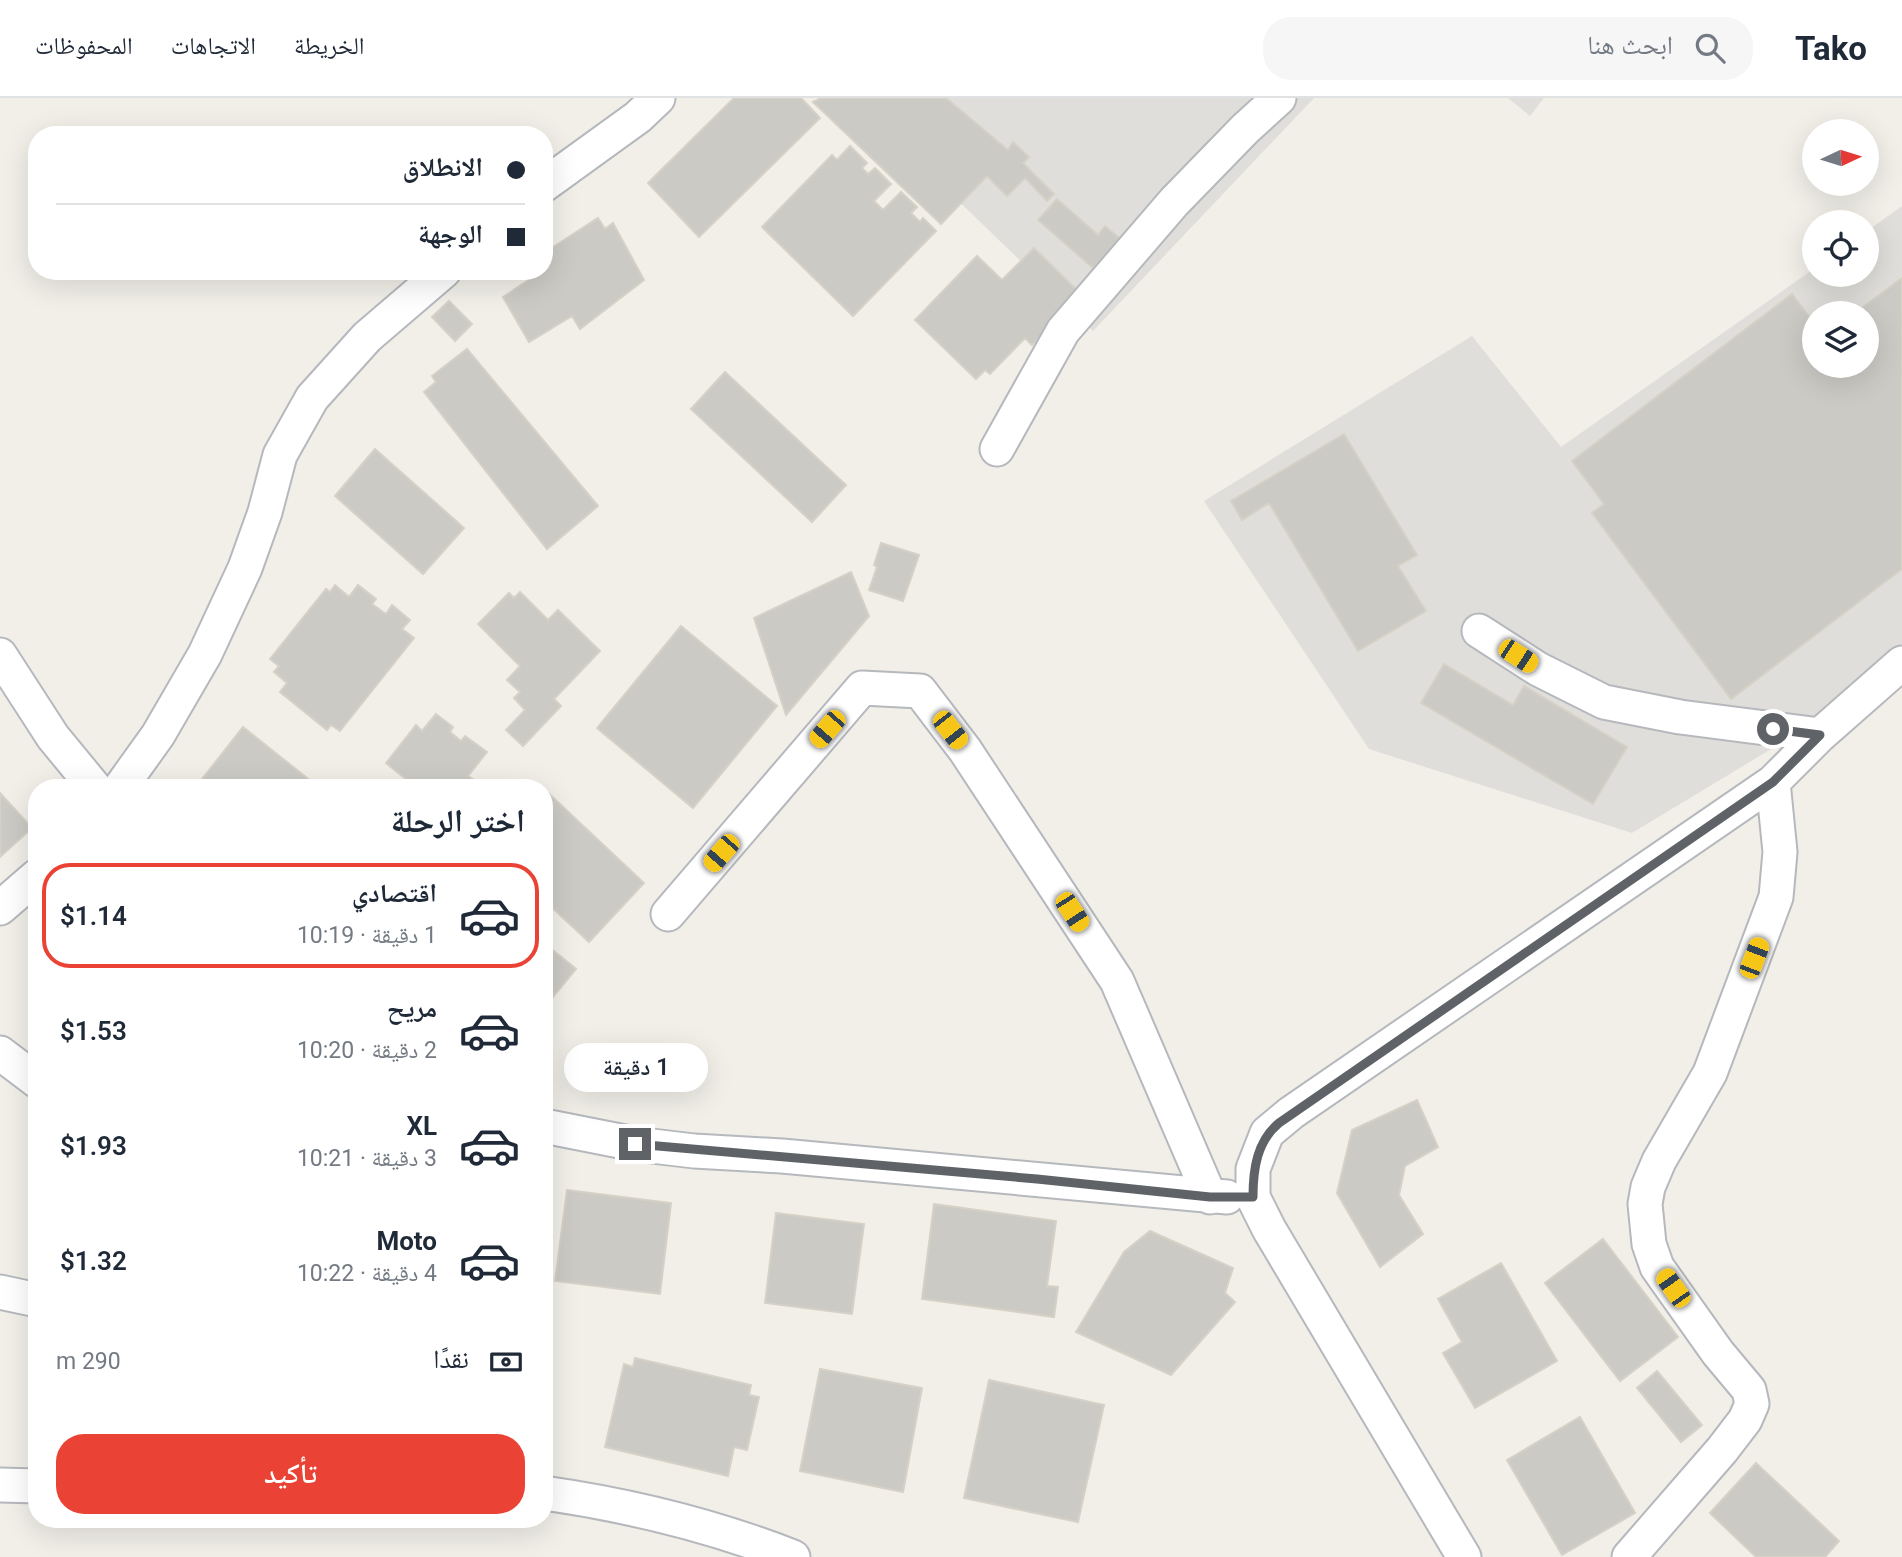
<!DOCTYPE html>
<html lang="ar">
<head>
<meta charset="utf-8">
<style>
  :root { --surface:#fff; --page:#f6f6f7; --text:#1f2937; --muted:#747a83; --line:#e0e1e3; --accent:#ea4335 }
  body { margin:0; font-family:Roboto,"Noto Naskh Arabic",sans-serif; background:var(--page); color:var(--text); direction:rtl; height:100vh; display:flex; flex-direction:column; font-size:26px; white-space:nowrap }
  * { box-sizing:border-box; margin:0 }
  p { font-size:23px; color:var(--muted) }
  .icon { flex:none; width:38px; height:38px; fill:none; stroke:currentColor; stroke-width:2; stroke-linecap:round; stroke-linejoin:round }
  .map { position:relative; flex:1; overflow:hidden; direction:ltr }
  .details { position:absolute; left:28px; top:681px; width:525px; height:749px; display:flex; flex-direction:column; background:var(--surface); border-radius:28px; box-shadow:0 7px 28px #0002; direction:rtl }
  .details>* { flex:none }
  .hud { position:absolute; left:28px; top:28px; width:525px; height:154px; border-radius:28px; box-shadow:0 7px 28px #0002; direction:rtl; display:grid; align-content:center; height:154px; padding:0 28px; background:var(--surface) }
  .needle { width:46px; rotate:86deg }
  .fabs { position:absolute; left:1802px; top:21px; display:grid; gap:14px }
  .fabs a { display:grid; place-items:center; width:77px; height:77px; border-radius:50%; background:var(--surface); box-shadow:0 7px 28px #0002; font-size:35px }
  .end { position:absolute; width:32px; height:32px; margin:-16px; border:9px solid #5f6368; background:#fff; box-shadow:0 0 0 4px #fff }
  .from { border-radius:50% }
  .bubble { position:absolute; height:49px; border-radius:24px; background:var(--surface); box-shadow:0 7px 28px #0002; font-size:23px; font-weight:600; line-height:49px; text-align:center; direction:rtl }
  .car { position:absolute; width:21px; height:42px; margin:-21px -10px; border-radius:9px; box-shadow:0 0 5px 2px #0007; background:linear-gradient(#f5c518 24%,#345 0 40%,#f5c518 0 76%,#345 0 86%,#f5c518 0) }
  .hud b { display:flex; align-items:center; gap:24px; height:66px; font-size:26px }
  .hud b+b { border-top:2px solid var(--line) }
  .hud i { width:18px; height:18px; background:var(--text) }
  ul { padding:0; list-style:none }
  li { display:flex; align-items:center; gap:21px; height:105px; margin:0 14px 10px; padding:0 14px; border:4px solid transparent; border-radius:28px }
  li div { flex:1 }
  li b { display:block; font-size:26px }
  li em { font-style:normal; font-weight:600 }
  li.active { border-color:var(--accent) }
  li>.icon { width:63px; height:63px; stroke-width:1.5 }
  h2 { padding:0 28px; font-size:32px; line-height:84px }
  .pay { display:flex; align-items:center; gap:18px; height:77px; padding:0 28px; font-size:26px }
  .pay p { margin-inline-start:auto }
  .primary-button { display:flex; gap:14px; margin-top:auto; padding:14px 28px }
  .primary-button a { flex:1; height:80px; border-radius:28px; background:var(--accent); color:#fff; font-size:28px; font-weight:600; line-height:80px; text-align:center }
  header { display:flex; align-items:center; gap:42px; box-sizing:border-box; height:98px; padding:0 35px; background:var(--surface); border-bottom:2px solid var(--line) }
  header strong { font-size:33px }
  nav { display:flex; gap:38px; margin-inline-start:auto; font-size:24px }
  .search { width:490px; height:63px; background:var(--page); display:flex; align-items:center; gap:18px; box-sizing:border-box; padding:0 24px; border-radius:28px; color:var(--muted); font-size:26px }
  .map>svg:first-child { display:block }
  .industrial { fill:#e0deda; fill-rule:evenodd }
  .building { fill:#cccac5; stroke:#d6d1c6; stroke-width:2 }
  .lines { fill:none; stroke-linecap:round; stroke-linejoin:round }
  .minor-casing { stroke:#b5b8bc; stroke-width:37 }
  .minor { stroke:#fff; stroke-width:33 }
  .route { stroke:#5f6368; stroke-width:9 }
</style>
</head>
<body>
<header>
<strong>Tako</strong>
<div class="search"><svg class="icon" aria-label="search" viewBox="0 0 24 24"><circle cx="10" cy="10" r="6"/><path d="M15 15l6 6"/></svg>ابحث هنا</div>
<nav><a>الخريطة</a><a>الاتجاهات</a><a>المحفوظات</a></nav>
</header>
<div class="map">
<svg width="1902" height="1459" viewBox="0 0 1902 1459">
  <rect width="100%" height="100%" fill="#f1efe8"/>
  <!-- industrial -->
  <path class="industrial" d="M852 0H1314L1093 233Z
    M1508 0H1544L1530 18Z
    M1902 108V572L1632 735 1369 651 1204 403 1472 238 1561 349 1815 170V177H1867V133ZM1815 215H1867V268H1815Z"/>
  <!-- building -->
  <path class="building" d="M734 0H801L820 20 699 139 648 85Z
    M821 0H946L1008 52 1013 44 1029 59 1023 65 1054 96 1047 103 1025 80 1007 98 987 78 941 126 813 4Z
    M850 48 867 65 862 70 868 76 875 70 891 86 874 103 883 112 901 94 917 109 911 115 920 124 923 120 936 133 853 218 762 129 832 57 837 62Z
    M1057 101 1098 137 1105 128 1126 146 1113 162 1106 156 1093 170 1038 122Z
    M598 120 605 131 613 125 644 182 580 231 572 218 529 244 503 199 533 179 531 173H544V155Z
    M1034 150 1081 196 1032 247 1025 240 990 276 985 272 976 281 915 222 977 158 1002 182Z
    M1902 180V471L1731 601 1592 415 1604 406 1572 363 1792 196 1815 226V268H1867V215H1855Z
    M449 203 472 226 455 243 432 219Z
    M467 251 598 408 547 451 424 294 436 284 432 278Z
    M725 274 846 387 812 424 691 311Z
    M1344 336 1417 457 1398 468 1426 513 1358 553 1269 405 1242 422 1231 403Z
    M375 351 464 430 423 476 335 398Z
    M881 445 919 457 903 503 869 492 877 469 874 467Z
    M851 474 869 518 786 617 754 520Z
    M335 487 349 499 358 487 376 501 372 506 386 516 392 507 410 522 402 531 414 540 340 633 331 627 327 632 280 594 287 585 274 574 279 568 270 561 326 491 330 494Z
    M520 494 548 522 558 512 600 553 554 601 561 608 523 648 506 632 525 612 514 600 520 594 507 582 520 568 478 526 509 495 514 500Z
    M681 528 777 608 693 710 597 630Z
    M1444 566 1513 607 1524 588 1627 649 1593 706 1421 605Z
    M436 616 453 629 450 634 461 643 465 638 487 654 468 678 474 682 468 690H417L386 665 416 627 422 633Z
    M243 629 312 684 308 690H195Z
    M546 693 644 785 589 844 544 802Z
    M0 695 32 730 0 759Z
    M544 845 576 871 544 910Z
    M1417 1002 1438 1049 1405 1068 1399 1097 1423 1136 1380 1169 1337 1095 1352 1032Z
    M567 1092 671 1105 660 1196 555 1183Z
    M934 1106 1056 1123 1047 1188 1058 1189 1054 1219 922 1201Z
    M776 1115 864 1126 852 1216 765 1205Z
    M1150 1133 1233 1170 1225 1195 1235 1204 1171 1277 1076 1234 1124 1154Z
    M1603 1141 1678 1239 1620 1283 1545 1185Z
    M1501 1165 1557 1263 1475 1310 1443 1255 1462 1244 1438 1201Z
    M635 1260 751 1287 749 1297 759 1299 747 1352 734 1349 728 1378 605 1349 624 1266 633 1269Z
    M820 1271 922 1290 903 1394 800 1373Z
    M1657 1273 1702 1327 1681 1344 1637 1290Z
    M989 1282 1104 1307 1078 1424 964 1400Z
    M1580 1319 1635 1415 1562 1457 1507 1362Z
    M1756 1365 1839 1443 1825 1459H1756L1710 1415Z"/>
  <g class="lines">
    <!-- minor casing -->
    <g class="minor-casing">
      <path id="minor" d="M544 87 638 19 658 0
        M997 351 1063 233 1174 104 1245 31 1279 0
        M1479 533 1538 571 1604 604 1680 619 1820 637
        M0 557 53 639 95 690
        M120 690 158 637 205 556 245 470 265 414 280 357 312 300 367 239 444 173
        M0 810 37 778
        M668 816 862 590 920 593 965 652 1117 883 1210 1099
        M0 955 37 983
        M544 1028 635 1046 694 1053 782 1058 1227 1099
        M0 1194 37 1202
        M0 1387 37 1388
        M544 1395C628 1407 714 1428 793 1459
        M1464 1459 1269 1131 1253 1099V1071L1267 1035 1291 1015 1773 684 1820 637 1902 565
        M1629 1459 1722 1352 1745 1322 1752 1306 1749 1292 1718 1255 1657 1169 1649 1146 1645 1106 1648 1089 1659 1063 1710 975 1776 799 1780 754 1773 684"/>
    </g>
    <!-- minor -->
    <use href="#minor" class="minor"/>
  </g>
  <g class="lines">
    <!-- route -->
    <path class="route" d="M635 1046 1037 1081 1210 1099H1253C1253 1071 1257 1043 1279 1025L1773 684 1820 637 1773 631"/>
  </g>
</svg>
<div class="fabs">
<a><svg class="needle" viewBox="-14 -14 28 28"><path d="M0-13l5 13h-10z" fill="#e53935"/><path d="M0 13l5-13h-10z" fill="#747a83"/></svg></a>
<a><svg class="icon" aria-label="locate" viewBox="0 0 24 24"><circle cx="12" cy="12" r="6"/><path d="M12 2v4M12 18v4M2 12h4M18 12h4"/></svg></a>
<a><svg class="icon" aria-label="layers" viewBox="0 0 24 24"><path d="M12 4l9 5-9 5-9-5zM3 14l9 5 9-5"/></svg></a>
</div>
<i class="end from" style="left:1773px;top:631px"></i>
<i class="end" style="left:635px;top:1046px"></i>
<div class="bubble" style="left:564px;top:945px;width:144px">1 دقيقة</div>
<i class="car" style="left:1518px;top:558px;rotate:123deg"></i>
<i class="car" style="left:827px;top:631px;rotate:221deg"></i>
<i class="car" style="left:950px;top:632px;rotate:142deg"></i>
<i class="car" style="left:721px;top:755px;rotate:221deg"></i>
<i class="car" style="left:1072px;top:814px;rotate:147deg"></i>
<i class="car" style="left:1754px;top:860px;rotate:21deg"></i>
<i class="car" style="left:1673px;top:1190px;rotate:325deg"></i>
<div class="hud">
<b><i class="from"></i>الانطلاق</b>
<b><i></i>الوجهة</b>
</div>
<section class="details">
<h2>اختر الرحلة</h2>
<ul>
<li class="active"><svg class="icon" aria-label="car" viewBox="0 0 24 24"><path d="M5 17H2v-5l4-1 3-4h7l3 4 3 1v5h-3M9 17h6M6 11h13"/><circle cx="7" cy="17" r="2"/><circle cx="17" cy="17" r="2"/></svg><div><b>اقتصادي</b><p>1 دقيقة · 10:19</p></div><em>$1.14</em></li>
<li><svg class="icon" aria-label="car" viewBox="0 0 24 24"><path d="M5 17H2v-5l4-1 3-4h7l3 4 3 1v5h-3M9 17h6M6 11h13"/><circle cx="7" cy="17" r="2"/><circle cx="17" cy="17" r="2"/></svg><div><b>مريح</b><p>2 دقيقة · 10:20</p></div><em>$1.53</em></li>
<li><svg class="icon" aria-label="car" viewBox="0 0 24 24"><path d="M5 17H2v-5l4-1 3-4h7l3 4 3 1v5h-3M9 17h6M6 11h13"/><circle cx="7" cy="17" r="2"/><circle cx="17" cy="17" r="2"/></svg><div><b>XL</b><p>3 دقيقة · 10:21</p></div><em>$1.93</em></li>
<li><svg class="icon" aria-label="car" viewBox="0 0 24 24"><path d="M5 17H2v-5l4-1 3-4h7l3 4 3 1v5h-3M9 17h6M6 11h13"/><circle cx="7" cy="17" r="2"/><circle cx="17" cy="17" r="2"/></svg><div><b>Moto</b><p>4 دقيقة · 10:22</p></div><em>$1.32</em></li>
</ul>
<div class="pay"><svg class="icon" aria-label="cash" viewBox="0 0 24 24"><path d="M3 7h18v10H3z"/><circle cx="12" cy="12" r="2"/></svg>نقدًا<p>290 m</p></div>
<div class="primary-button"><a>تأكيد</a></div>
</section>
</div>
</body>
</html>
